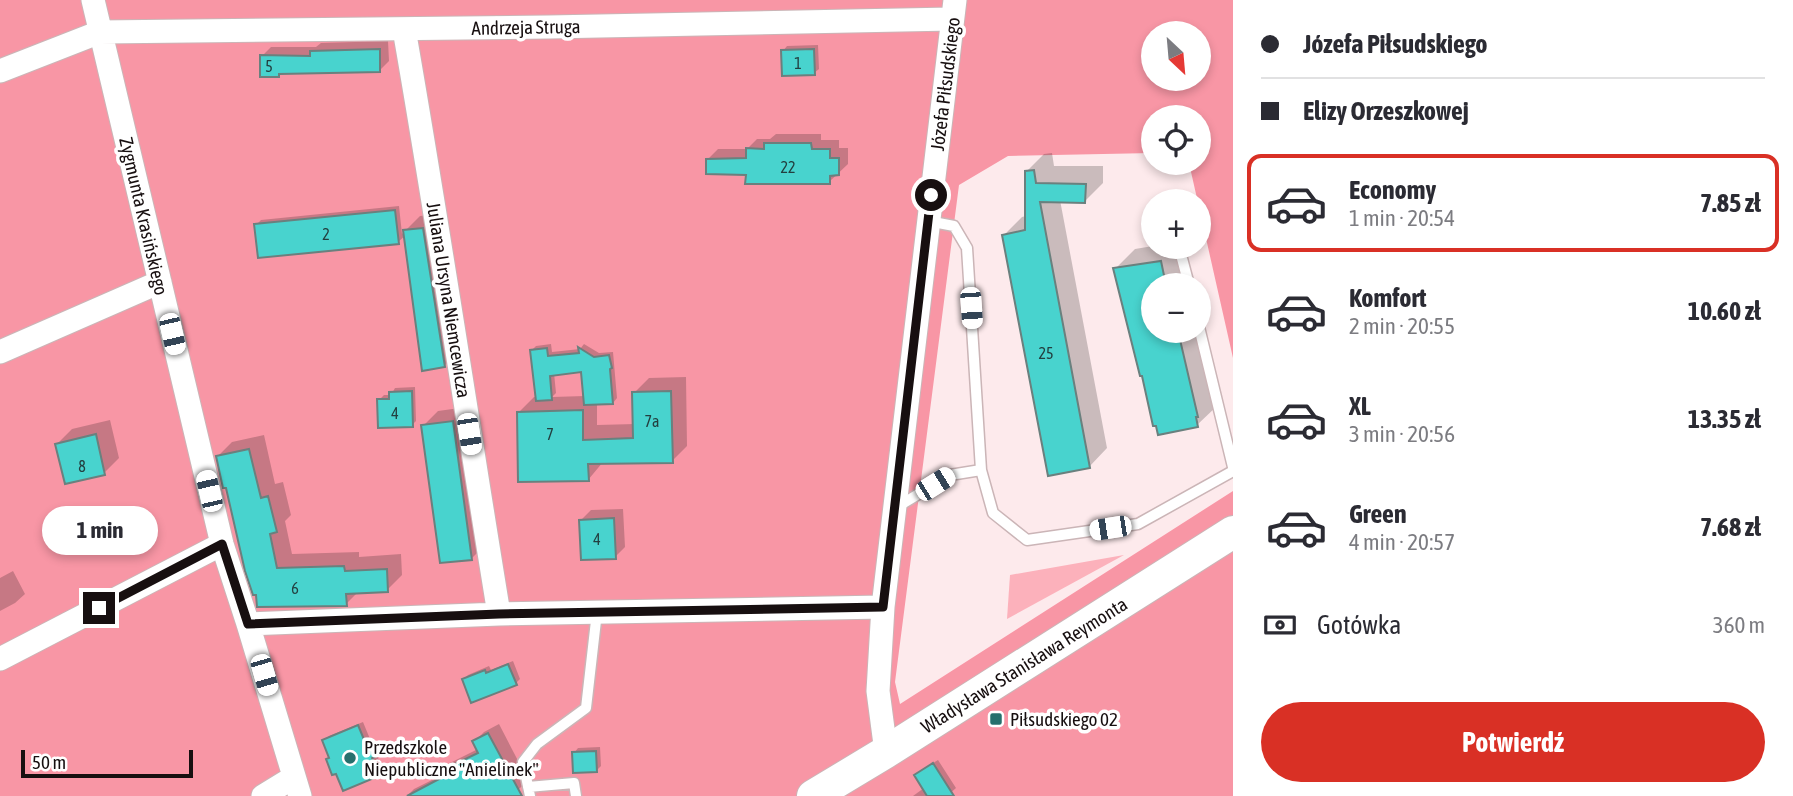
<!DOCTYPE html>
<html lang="pl">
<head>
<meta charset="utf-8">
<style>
  :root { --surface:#fff; --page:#f7f7f7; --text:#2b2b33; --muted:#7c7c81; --line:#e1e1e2; --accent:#d93025 }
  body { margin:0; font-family:"Asap Condensed",sans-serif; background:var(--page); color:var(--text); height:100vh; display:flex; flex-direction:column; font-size:26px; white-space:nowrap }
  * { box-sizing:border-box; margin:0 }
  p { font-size:23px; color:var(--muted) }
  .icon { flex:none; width:38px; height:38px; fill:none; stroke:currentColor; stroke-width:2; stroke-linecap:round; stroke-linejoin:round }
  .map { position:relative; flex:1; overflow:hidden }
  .details { display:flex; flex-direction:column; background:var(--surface); width:560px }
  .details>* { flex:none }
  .guide { display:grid; align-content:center; height:154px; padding:0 28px; background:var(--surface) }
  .needle { width:46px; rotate:154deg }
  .controls { position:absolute; left:1141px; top:21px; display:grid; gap:14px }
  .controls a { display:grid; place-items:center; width:70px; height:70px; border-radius:50%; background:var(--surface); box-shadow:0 4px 10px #0003; font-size:35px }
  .scale { position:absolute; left:21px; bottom:18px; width:172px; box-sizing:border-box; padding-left:7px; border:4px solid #170f10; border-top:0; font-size:19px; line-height:24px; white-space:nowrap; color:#170f10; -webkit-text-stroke:5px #fff; paint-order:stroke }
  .end { position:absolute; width:32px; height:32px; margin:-16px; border:9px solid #170f10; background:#fff; box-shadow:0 0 0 4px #fff }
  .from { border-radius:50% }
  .bubble { position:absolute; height:49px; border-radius:24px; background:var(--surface); box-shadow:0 4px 10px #0003; font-size:23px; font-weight:700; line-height:49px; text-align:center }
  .car { position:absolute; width:21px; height:42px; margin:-21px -10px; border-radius:9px; box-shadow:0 0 5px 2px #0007; background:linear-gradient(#fff 24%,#345 0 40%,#fff 0 76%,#345 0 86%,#fff 0) }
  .guide b { display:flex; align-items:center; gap:24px; height:66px; font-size:26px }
  .guide b+b { border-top:2px solid var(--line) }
  .guide i { width:18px; height:18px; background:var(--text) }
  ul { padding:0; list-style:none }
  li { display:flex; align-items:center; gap:21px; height:98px; margin:0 14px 10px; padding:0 14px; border:4px solid transparent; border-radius:14px }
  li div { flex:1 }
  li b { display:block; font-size:26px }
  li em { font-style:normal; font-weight:700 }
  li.selected { border-color:var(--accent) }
  li>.icon { width:63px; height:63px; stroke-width:1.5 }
  .pay { display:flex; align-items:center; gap:18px; height:77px; padding:0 28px; font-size:26px }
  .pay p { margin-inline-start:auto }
  .action { display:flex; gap:14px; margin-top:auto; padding:14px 28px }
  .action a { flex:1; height:80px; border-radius:42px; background:var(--accent); color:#fff; font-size:28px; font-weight:700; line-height:80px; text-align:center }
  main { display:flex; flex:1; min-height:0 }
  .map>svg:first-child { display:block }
  .green { fill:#fcb1bb }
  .forest { fill:#f896a5; fill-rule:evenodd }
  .shadow { fill:#0003; fill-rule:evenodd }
  .building { fill:#48d3ce; stroke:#6a807e; stroke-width:2 }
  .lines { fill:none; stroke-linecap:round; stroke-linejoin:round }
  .lane-casing { stroke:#cbb5b7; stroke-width:13 }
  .street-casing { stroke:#cbb5b7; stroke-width:25 }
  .secondary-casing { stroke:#cbb5b7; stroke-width:34 }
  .lane { stroke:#fff; stroke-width:10 }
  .street { stroke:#fff; stroke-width:23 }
  .secondary { stroke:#fff; stroke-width:32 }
  .route { stroke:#170f10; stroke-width:9 }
  .poi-dot { fill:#26706d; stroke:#fff; stroke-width:2.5 }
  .labels { text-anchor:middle; stroke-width:7; stroke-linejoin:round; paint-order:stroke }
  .number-label { font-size:16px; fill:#234040 }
  .street-label { font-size:19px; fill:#170f10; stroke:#fff }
  .poi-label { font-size:19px; fill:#170f10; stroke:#fff; text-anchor:start }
</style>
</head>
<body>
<main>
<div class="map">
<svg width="1233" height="796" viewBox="0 0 1233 796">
  <rect width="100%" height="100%" fill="#fdeaec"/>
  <!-- green -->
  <path class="green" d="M1124 555 1007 619 1010 575Z"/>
  <!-- forest -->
  <path class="forest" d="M0 0H1233V358L1189 163H1199V117H1153V153L1008 156 959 185 895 682 900 704 1233 491V796H0ZM1153 33H1199V79H1153Z"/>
  <!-- shadow -->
  <path class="shadow" d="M388 41 389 61 380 70 262 56 271 47H316L321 43Z
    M818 45 819 69 814 73 783 51 787 46Z
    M776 134H821V140H839V148H848V164L829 182 747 174 708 159 718 149H747L757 139H770Z
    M1052 153 1054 166H1103V183L1085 201 1060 200 1107 448 1089 467 1004 235 1022 217 1026 216V172L1044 154Z
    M399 206 402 234 420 216 438 214 460 350 445 365 406 235 398 242 256 225 261 220Z
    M1153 246 1181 247 1190 285H1153V331H1199L1217 406 1197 425 1115 269 1135 249Z
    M551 344 552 352 580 349 584 344 599 353 613 352 617 398 613 403H597V425L635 424 634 393 649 378 686 377 687 446 672 461 603 462 588 480 519 412 534 397H537L532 350 536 346ZM583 370 585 396 552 397 556 393 554 373Z
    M415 387 416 421 412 425 379 400 384 395H391L395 388Z
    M467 407 487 543 472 558 423 426 438 411Z
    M110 420 119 458 104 473 57 444 72 429Z
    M264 435 275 484 283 482 291 515 285 521 292 554 359 552V557L401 554 402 575 387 590 359 591 346 604 259 605 227 485 217 457 232 442Z
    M623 509 625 547 615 557 581 520 591 510Z
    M13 571 25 594 15 603 0 611V578Z
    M513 661 520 679 516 683 464 679 468 675 489 666 491 670Z
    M363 722 370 739 373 738 378 751 376 753 383 770 378 774 337 772 328 759 331 756 324 741 329 736Z
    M499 724 528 780 518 790 506 796H407L414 789 438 777 437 775 446 765 478 749 474 742 484 732Z
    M600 747 601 766 597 770 574 753 578 748Z
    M938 760 956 788 947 796H913L924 788 920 771Z"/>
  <!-- building -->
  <path class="building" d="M380 49V72L279 74V77H260V55L310 56V51Z
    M814 49 815 75 782 76 781 50Z
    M764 143H811L812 149H830V158H839V175L830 176V184H745L746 175 706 174V159L746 158V148L764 149Z
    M1034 170 1036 183 1086 184 1085 203 1040 202 1090 468 1048 476 1002 235 1025 230V171Z
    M395 210 399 244 258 258 254 224Z
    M423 228 445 367 422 371 403 230Z
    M1161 261 1166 285H1153V331H1178L1198 417H1196L1198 427 1158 435 1156 426H1153L1142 376H1140L1113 268Z
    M578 347 594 357 609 355 612 368 610 369 613 404 584 405 581 372 550 376 552 400 536 401 530 350 547 348 548 356 579 353Z
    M412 391 413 427 378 428 377 399H389V392Z
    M671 391 673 463 588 464 589 481 518 482 517 412 583 410V440L633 438 632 392Z
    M453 421 472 560 440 563 421 425Z
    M96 434 105 475 65 484 55 444Z
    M249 449 261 498 268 496 277 532 270 534 277 568 344 566 345 571 387 569 388 592 346 594 347 606 257 607 256 595H253L245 571 226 488H223L216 456Z
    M614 518 616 559 581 560 579 520Z
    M508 664 517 685 471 703 462 679 485 670 486 673Z
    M358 725 365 742 368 741 375 757 372 758 379 776 343 791 336 774 332 775 326 759 329 758 322 740Z
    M488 733 522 796H407L458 769 455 764 478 753 472 741Z
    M596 751 597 772 573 773 572 752Z
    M933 763 954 796H927L914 775Z"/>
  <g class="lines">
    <!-- lane casing -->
    <g class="lane-casing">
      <path id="lane" d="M928 221 954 226 967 248 981 470
        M1179 247 1189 285
        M1199 327 1233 467
        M897 507 950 475 981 470 993 513 1027 540 1138 524 1233 471
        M528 787 574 783 576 796
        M530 796 523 762 537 744 586 708 597 612"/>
    </g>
    <!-- street casing -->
    <g class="street-casing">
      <path id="street" d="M93 0 222 544 248 624 300 796
        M404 29C438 223 467 419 499 614
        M0 71 100 32 549 27 952 19
        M0 352 160 282
        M248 624 499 614 883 607
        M0 659 222 544
        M886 752 878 691 883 607 955 0
        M263 796 294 777"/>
    </g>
    <!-- secondary casing -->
    <g class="secondary-casing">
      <path id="secondary" d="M813 796 886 752 1233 532"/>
    </g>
    <!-- lane -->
    <use href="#lane" class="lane"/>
    <!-- street -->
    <use href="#street" class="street"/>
    <!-- secondary -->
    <use href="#secondary" class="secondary"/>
  </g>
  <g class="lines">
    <!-- route -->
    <path class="route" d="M99 608 222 544 248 624 499 614 883 607 931 195"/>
  </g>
  <!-- markers -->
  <g class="poi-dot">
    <rect x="989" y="712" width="14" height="14" rx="3.5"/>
    <circle cx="350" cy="758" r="7"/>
  </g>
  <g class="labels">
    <!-- number labels -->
    <g class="number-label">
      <text x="798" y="69">1</text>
      <text x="269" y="72">5</text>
      <text x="788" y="173">22</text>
      <text x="326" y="240">2</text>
      <text x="1046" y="359">25</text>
      <text x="395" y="419">4</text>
      <text x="652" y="427">7a</text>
      <text x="550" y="440">7</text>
      <text x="82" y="472">8</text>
      <text x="597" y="545">4</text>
      <text x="295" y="594">6</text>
    </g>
    <!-- street labels -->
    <g class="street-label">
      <text transform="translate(526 27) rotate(-1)" y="7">Andrzeja Struga</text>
      <text transform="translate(945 84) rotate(-83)" y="7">Józefa Piłsudskiego</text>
      <text transform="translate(144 216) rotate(77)" y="7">Zygmunta Krasińskiego</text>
      <text transform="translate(449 300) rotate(81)" y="7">Juliana Ursyna Niemcewicza</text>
      <text transform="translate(1024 665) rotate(-32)" y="7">Władysława Stanisława Reymonta</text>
    </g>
    <!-- poi labels -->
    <g class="poi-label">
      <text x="1010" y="726">Piłsudskiego 02</text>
      <text x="364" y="754">Przedszkole<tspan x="364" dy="22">Niepubliczne "Anielinek"</tspan></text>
    </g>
  </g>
</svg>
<div class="controls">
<a><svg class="needle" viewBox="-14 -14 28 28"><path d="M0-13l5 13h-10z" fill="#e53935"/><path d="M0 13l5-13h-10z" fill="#7c7c81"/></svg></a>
<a><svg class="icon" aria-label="locate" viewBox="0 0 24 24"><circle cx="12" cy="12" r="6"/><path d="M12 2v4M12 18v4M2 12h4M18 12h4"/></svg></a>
<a>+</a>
<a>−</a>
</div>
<div class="scale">50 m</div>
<i class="end from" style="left:931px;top:195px"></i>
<i class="end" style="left:99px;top:608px"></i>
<div class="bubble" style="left:42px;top:506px;width:116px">1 min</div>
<i class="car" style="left:971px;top:308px;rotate:176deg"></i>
<i class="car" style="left:172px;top:334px;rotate:167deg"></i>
<i class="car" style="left:469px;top:434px;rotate:171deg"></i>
<i class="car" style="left:935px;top:484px;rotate:58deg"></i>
<i class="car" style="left:209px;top:491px;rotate:347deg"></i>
<i class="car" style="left:1110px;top:528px;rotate:261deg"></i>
<i class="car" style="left:264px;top:675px;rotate:164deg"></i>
</div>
<section class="details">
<div class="guide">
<b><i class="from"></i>Józefa Piłsudskiego</b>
<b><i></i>Elizy Orzeszkowej</b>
</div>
<ul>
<li class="selected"><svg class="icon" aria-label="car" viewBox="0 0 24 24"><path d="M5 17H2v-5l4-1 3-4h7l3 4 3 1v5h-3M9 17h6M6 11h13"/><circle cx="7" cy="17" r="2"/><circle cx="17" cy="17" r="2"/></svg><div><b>Economy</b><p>1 min · 20:54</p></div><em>7.85 zł</em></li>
<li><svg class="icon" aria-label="car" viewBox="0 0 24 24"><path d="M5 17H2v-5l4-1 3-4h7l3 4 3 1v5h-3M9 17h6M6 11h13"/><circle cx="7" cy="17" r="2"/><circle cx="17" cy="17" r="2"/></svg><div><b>Komfort</b><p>2 min · 20:55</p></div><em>10.60 zł</em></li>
<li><svg class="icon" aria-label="car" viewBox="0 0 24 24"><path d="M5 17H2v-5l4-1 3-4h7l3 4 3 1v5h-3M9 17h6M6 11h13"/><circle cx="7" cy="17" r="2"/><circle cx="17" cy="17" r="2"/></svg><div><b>XL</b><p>3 min · 20:56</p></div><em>13.35 zł</em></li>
<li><svg class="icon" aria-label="car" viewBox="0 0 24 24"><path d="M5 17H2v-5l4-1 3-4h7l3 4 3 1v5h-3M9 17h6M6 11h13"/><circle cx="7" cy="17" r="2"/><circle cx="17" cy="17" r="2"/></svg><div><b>Green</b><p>4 min · 20:57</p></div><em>7.68 zł</em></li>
</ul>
<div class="pay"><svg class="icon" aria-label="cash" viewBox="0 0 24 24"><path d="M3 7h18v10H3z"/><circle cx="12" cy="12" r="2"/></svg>Gotówka<p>360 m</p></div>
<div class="action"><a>Potwierdź</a></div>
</section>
</main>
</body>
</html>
